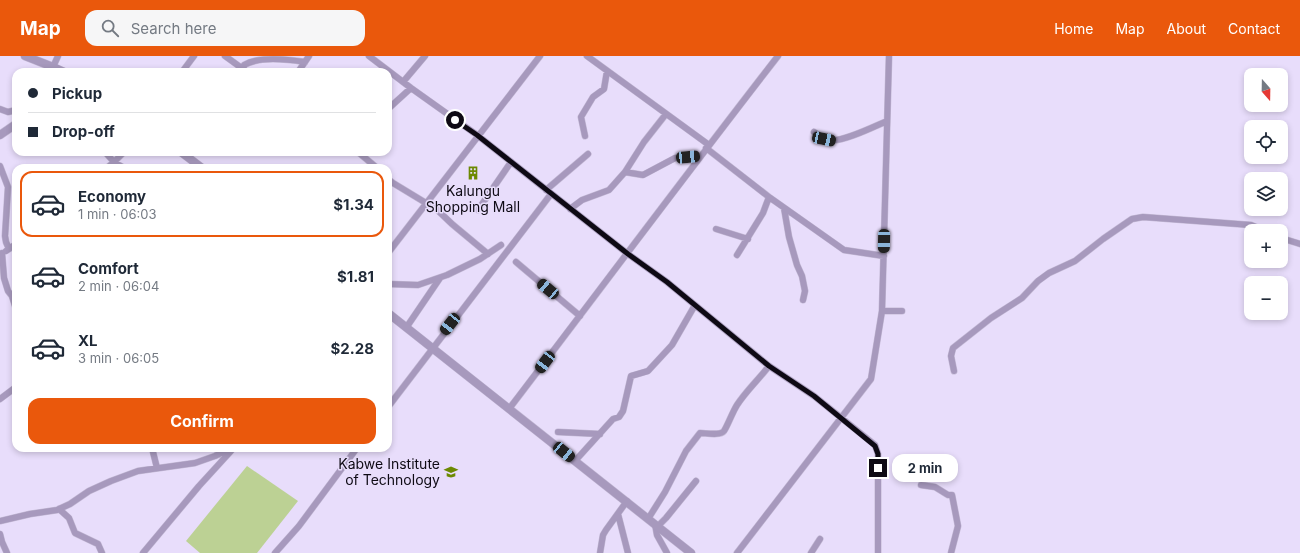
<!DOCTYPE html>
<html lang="en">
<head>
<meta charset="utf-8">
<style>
  :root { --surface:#fff; --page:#f6f6f7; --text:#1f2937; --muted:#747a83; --line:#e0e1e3; --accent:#ea580c }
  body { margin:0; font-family:Inter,sans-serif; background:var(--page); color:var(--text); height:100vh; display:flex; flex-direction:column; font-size:15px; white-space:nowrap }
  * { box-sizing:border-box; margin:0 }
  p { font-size:13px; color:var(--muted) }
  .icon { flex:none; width:22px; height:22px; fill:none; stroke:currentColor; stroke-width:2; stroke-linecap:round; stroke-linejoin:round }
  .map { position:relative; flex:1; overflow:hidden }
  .drawer { position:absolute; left:12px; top:108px; width:380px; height:288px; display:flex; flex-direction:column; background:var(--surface); border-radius:12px; box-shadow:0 2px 6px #0003 }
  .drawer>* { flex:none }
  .hud { position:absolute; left:12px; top:12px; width:380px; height:88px; border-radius:12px; box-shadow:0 2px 6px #0003; display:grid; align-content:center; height:88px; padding:0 16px; background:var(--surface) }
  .needle { width:26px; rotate:160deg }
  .buttons { position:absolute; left:1244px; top:12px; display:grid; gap:8px }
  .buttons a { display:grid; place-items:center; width:44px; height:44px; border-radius:8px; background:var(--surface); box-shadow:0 2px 6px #0003; font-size:20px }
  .end { position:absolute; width:18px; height:18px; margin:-9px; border:5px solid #0e0a14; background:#fff; box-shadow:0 0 0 2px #fff }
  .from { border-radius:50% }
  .bubble { position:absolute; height:28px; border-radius:12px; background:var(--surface); box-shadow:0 2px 6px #0003; font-size:13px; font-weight:700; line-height:28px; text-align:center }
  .car { position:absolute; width:12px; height:24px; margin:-12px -6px; border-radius:5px; box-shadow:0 0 3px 1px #0007; background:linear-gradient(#222 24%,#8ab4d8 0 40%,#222 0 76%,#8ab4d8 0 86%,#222 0) }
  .hud b { display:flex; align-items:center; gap:14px; height:38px; font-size:15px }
  .hud b+b { border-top:1px solid var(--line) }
  .hud i { width:10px; height:10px; background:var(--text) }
  ul { padding:7px 0 0; list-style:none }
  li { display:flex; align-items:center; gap:12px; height:66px; margin:0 8px 6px; padding:0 8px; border:2px solid transparent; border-radius:12px }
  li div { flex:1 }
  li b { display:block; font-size:15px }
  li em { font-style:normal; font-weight:700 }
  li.on { border-color:var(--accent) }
  li>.icon { width:36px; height:36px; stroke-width:1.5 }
  .cta { display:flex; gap:8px; margin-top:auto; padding:8px 16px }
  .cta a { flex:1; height:46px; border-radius:12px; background:var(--accent); color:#fff; font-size:16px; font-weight:700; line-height:46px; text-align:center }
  header { display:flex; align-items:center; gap:24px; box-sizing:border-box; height:56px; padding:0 20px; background:var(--accent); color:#fff }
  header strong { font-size:19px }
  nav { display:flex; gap:22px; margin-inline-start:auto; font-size:14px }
  .search { width:280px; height:36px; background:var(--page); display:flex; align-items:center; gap:10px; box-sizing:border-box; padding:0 14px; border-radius:12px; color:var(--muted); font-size:15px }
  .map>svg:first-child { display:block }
  .green { fill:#bcd194 }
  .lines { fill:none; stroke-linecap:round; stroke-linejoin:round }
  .minor-casing { stroke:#c5bbd6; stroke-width:7 }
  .tertiary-casing { stroke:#c5bbd6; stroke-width:9 }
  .minor { stroke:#a799bd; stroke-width:6 }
  .tertiary { stroke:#a799bd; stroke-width:8 }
  .route { stroke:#0e0a14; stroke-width:5 }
  .labels { text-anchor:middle; stroke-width:3; stroke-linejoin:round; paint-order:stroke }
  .poi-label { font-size:14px; fill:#0e0a14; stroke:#e8ddfb }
</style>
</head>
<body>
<header>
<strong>Map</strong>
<div class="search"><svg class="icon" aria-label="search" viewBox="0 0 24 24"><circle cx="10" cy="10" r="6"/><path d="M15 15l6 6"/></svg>Search here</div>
<nav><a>Home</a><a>Map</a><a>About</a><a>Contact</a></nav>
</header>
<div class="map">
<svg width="1300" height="497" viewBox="0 0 1300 497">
  <rect width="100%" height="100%" fill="#e8ddfb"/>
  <!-- green -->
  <path class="green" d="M247 410 298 445 257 497H200L186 485Z"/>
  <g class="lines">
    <!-- minor casing -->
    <g class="minor-casing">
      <path id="minor" d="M225 0 243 13
        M369 0 411 32 477 79 628 198 667 226 769 310 814 340 875 389 878 398V497
        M587 0 709 89
        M53 11 58 0
        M182 16 194 0
        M243 16 244 9C259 0 286 3 305 6
        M298 16 309 0
        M403 26 425 0
        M0 53 8 56 16 54
        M388 53 411 32
        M814 76C820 80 824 84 831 84 843 86 875 70 887 65
        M585 80 581 61 593 41 604 33 607 15
        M706 92 769 141 844 194 884 200
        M105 96 114 106 124 112
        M358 96 377 112
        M0 110 8 131 5 180 6 186 9 193
        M107 112 114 106 124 96
        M625 116 644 86 666 58
        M388 123 393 127 426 147
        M546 134 588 98
        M428 145 452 168 488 198
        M784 152 789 181 797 209 802 220 805 235 803 244
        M570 153 582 144 609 134 625 116 643 119 675 102 700 100
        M478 154 511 106
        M716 173 748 183
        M1281 182 1300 188
        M6 195 16 188
        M2 197 4 222 8 235 12 240 16 253
        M388 197 540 0
        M737 199 763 157 769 141
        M516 206 580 260
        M388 228 418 229 447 219 480 203 501 189
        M882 255H902
        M406 272 440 222
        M954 315 951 300 953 292 991 262 1022 242 1038 225 1049 217 1075 205 1103 183 1132 163 1143 161 1251 169 1265 175
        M0 343 16 331
        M388 351 551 138
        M509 353C599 235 687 117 778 0
        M558 376 600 378
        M152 392 157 412
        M575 405 613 363 619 361 623 355 631 320 648 315 672 289 695 249
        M921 429 935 431 948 439H952L958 470 951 497
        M59 453 69 462 75 477 98 488 102 497
        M618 458 628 497
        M648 463 665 436 686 395 700 377C706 377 720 380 724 375 727 371 733 355 737 349 746 335 759 323 769 310
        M0 465 30 458 57 454 70 448 89 435 111 425 138 415 195 407 215 400 231 392
        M655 468 657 479 667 497
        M658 470 666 462 696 425
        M0 478 2 486 7 497
        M143 497 199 430 231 395
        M275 497 299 470 357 392
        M600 497 603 479 606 474 627 445
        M737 497 871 323 882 255 889 0
        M811 497 820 483"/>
    </g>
    <!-- tertiary casing -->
    <g class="tertiary-casing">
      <path id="tertiary" d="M25 0 53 11 64 16
        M0 79 16 68
        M181 96 202 112
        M388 257 691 497"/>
    </g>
    <!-- minor -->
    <use href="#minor" class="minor"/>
    <!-- tertiary -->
    <use href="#tertiary" class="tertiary"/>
  </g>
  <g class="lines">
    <!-- route -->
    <path class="route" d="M455 64 477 79 628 198 667 226 769 310 814 340 875 390 878 398V412"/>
  </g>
  <!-- icons -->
  <defs>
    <g id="building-bare" transform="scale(1.08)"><path d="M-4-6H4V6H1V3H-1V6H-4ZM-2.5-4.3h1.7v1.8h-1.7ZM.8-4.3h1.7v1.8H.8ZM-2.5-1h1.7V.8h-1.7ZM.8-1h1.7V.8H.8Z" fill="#6c8902" stroke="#e8ddfb" stroke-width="2.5" paint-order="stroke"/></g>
    <g id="school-bare" transform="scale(1.08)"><path d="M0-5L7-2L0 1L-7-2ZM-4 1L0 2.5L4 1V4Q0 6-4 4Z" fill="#6c8902" stroke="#e8ddfb" stroke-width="2.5" paint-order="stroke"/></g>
  </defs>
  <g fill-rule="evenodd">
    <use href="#building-bare" x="473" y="117"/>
    <use href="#school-bare" x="451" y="416"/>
  </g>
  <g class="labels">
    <!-- poi labels -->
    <g class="poi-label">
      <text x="473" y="140">Kalungu<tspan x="473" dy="16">Shopping Mall</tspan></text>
      <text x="440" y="413" text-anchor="end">Kabwe Institute<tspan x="440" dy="16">of Technology</tspan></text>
    </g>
  </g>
</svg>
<div class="buttons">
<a><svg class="needle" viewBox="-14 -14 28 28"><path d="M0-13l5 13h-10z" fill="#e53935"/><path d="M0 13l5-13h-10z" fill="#747a83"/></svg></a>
<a><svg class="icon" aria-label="locate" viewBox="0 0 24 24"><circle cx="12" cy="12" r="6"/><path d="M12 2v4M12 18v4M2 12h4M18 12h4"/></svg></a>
<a><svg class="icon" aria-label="layers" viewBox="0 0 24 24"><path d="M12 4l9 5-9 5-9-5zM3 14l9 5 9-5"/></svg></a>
<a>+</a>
<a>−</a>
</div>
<i class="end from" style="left:455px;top:64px"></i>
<i class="end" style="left:878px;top:412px"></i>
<div class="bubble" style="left:892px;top:398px;width:66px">2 min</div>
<i class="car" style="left:824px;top:83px;rotate:102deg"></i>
<i class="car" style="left:688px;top:101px;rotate:85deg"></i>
<i class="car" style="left:884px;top:185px;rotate:181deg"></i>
<i class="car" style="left:548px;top:233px;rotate:310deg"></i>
<i class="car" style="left:450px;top:268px;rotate:218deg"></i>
<i class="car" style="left:545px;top:306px;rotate:217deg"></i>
<i class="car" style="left:564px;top:396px;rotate:129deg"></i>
<div class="hud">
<b><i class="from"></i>Pickup</b>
<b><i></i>Drop-off</b>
</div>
<section class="drawer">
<ul>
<li class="on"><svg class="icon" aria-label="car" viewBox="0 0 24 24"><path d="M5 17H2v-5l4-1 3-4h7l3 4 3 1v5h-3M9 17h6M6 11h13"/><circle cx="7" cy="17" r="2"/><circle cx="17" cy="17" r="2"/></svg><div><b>Economy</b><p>1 min · 06:03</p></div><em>$1.34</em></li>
<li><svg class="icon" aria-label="car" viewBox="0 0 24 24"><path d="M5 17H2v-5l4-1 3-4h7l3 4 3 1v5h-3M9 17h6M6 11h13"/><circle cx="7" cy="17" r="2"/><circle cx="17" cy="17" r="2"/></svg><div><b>Comfort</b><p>2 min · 06:04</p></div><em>$1.81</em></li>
<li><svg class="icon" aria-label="car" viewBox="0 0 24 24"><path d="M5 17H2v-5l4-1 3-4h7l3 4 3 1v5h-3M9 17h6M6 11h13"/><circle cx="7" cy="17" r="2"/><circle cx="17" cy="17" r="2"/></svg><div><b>XL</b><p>3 min · 06:05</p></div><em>$2.28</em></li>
</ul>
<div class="cta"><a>Confirm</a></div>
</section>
</div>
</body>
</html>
